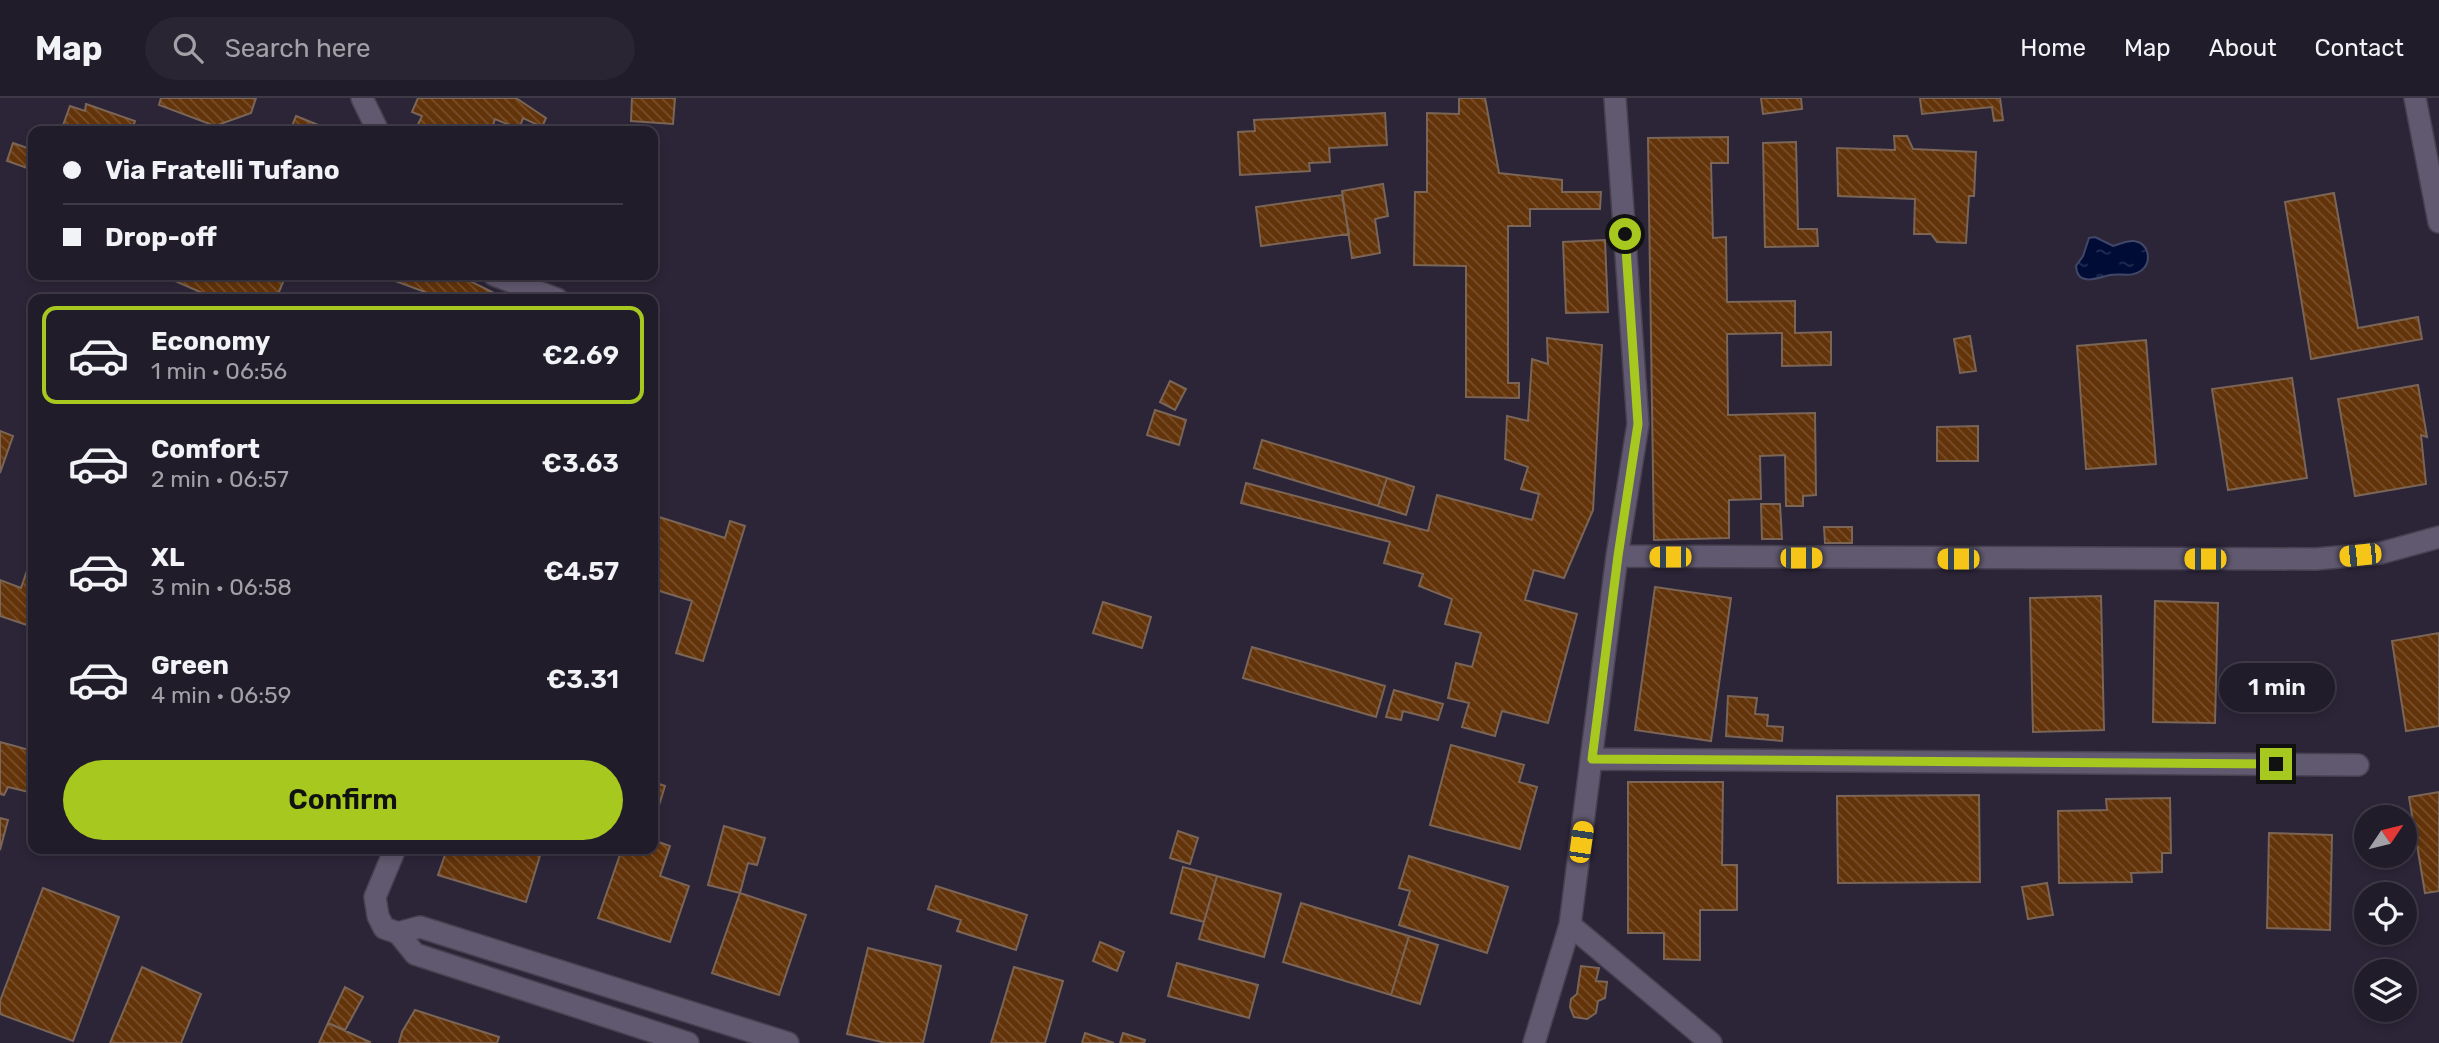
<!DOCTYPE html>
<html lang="en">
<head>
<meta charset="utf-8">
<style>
  :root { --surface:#211c2a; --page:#292532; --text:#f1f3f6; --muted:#a2a1a8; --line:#3e3a47; --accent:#a7c81f }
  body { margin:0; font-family:Rubik,sans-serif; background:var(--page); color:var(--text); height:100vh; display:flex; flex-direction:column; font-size:26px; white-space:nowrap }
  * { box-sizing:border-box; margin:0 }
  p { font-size:23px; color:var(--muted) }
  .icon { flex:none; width:38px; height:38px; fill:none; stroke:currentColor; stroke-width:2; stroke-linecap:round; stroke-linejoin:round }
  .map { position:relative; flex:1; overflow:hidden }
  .panel { position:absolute; left:28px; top:196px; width:630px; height:560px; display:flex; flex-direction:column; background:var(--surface); border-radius:14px; box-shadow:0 4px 10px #0003,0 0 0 2px var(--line) }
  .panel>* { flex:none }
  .banner { position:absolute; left:28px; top:28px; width:630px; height:154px; border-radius:14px; box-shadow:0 4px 10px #0003,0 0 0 2px var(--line); display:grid; align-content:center; height:154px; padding:0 35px; background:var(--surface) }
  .needle { width:46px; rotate:55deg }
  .controls { position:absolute; left:2354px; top:707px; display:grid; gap:14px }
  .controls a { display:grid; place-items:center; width:63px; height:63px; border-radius:50%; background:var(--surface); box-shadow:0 4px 10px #0003,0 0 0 2px var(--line); font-size:35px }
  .end { position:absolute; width:32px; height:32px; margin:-16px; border:9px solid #a7c81f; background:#111; box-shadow:0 0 0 4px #111 }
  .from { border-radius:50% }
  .bubble { position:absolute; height:49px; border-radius:24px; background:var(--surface); box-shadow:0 4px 10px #0003,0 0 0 2px var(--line); font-size:23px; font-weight:600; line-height:49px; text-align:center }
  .car { position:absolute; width:21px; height:42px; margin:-21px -10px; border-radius:9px; box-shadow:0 0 5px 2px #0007; background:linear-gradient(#f5c518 24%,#345 0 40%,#f5c518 0 76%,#345 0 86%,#f5c518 0) }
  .banner b { display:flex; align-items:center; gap:24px; height:66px; font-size:26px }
  .banner b+b { border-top:2px solid var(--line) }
  .banner i { width:18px; height:18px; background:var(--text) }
  ul { padding:12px 0 0; list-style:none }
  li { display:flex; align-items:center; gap:21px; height:98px; margin:0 14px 10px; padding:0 21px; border:4px solid transparent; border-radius:14px }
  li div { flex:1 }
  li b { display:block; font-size:26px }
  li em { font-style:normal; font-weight:600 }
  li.selected { border-color:var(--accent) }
  li>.icon { width:63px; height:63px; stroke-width:1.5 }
  .cta { display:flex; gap:14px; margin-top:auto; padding:14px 35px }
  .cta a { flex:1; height:80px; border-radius:42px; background:var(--accent); color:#111; font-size:28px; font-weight:600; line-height:80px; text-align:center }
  header { display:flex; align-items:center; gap:42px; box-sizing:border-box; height:98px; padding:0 35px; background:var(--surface); border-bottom:2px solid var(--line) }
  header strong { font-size:33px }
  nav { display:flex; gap:38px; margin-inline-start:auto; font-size:24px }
  .search { width:490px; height:63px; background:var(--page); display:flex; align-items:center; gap:18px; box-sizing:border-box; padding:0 24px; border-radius:38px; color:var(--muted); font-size:26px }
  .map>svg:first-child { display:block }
  .water { fill:url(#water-ripples); stroke:#404768; stroke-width:2 }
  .building { fill:url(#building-back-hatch); stroke:#7a6556; stroke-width:2 }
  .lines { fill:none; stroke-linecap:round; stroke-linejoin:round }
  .minor-casing { stroke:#474150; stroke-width:24 }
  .minor { stroke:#61596f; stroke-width:21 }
  .route { stroke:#a7c81f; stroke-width:9 }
</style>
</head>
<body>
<header>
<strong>Map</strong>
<div class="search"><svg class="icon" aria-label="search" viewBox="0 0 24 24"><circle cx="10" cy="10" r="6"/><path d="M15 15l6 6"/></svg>Search here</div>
<nav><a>Home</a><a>Map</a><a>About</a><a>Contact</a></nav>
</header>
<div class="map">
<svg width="2439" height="945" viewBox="0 0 2439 945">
  <defs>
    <pattern id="water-ripples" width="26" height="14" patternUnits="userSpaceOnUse" patternTransform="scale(1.75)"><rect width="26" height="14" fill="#000c36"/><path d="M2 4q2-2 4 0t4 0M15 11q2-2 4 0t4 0" fill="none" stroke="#242e53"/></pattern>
    <pattern id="building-back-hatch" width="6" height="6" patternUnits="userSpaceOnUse" patternTransform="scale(1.75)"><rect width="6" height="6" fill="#633309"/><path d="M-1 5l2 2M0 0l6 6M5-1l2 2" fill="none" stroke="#78502c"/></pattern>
  </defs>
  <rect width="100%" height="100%" fill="#2c2538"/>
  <!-- water -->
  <path class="water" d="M2095 139 2113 148C2120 146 2127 142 2134 143 2149 145 2152 163 2142 172 2132 180 2121 175 2110 177 2098 180 2077 189 2076 168L2083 158 2089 140Z"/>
  <!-- building -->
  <path class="building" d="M161 0H256L251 15 215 28 159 7Z
    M418 0H516L546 20 542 29 523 20 519 31 495 21 491 33H415L422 18 412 14Z
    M632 0H675L673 26 631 23Z
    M1459 0H1485L1499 75 1562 82V94H1601L1600 111H1530V128H1508V285H1519V300L1466 299V168L1414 167 1415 94H1427V15L1459 16Z
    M1761 0H1801L1802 11 1763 16Z
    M1920 0H2000L2003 22 1994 23 1992 9 1922 16Z
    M86 6 135 23 131 33H61L70 8 85 13Z
    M1385 15 1387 47 1329 50 1330 64 1309 65 1310 73 1240 77 1238 34 1255 33 1254 22Z
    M296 18 333 33H290Z
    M1894 38H1907L1913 51 1976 54 1974 98H1969L1966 145 1937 144 1931 136H1914L1915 101 1838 98 1837 50 1895 52Z
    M1728 39V65H1711L1713 140 1726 139 1727 204 1795 203V235L1831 234V267L1782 268V235L1727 236 1728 317 1815 315 1816 397 1803 398V408H1786L1785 357 1760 358 1761 401 1729 402V440L1654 442 1648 40Z
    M1796 44 1798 131H1817L1818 148 1765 149 1763 45Z
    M13 45 33 52V72L7 63Z
    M1383 86 1388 118 1375 121 1380 155 1352 160 1342 93Z
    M2334 95 2358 230 2418 219 2422 241 2311 261 2285 104Z
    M1342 97 1349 136 1261 148 1256 109Z
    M1605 142 1608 214 1566 215 1563 144Z
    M167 177H286L276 201H216L166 179Z
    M379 177H458L506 201H434L436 198Z
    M1970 238 1976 273 1960 275 1954 241Z
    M1547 240 1602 247 1593 412 1564 480 1534 472 1525 502 1577 516 1548 625 1502 613 1495 638 1462 629 1469 605 1448 600 1456 565 1472 569 1481 535 1445 526 1452 501 1419 488 1423 476 1384 465 1390 444 1241 405 1246 385 1428 433 1437 397 1532 422 1539 396 1521 391 1528 369 1505 361 1507 318 1528 323 1532 261 1548 266Z
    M2146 242 2156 366 2086 371 2077 248Z
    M2292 280 2307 380 2228 392 2212 291Z
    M1170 283 1186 291 1175 312 1160 304Z
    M2418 287 2427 339 2421 337 2426 386 2355 398 2338 301Z
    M1155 312 1186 322 1179 347 1147 337Z
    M1978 328V363H1937V329Z
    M0 333 13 338 0 375Z
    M1262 342 1387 380 1378 408 1254 370Z
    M1387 380 1414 389 1406 417 1378 408Z
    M1761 406H1780L1782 441H1762Z
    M653 417 725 440 730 423 745 428 703 563 676 555 692 503 653 491Z
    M1824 429H1852V445H1825Z
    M30 464 33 465V529L0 518V482L21 490Z
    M1655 489 1731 500 1711 643 1635 632Z
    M2101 498 2104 632 2033 634 2030 500Z
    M2155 503 2218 505 2215 625 2153 624Z
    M1103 504 1151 519 1142 550 1093 535Z
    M2439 535V628L2406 633 2392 543Z
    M1252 549 1385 588 1376 619 1243 580Z
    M1394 592 1443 606 1438 622 1403 613 1401 622 1386 619Z
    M1728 598 1757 600 1755 616 1768 617 1767 628 1783 629 1782 643 1726 638Z
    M0 644 33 653V678L29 694 8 689 4 697 0 696Z
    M1451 647 1524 667 1519 684 1537 689 1520 751 1430 727Z
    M653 684 665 688 657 714 653 713Z
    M1628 684H1723L1722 767H1737V812H1700V862L1664 861V835H1628Z
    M2439 694V793L2425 795 2409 699Z
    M1979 697 1980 784 1838 785 1837 698Z
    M2170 700 2171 755H2162V774L2131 775 2132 784 2059 785 2058 713 2107 712 2106 701Z
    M0 720 8 722 0 752Z
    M724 728 765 740 757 767 748 765 740 795 708 787Z
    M1178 733 1198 740 1190 766 1170 760Z
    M2269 735 2332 737 2330 832 2267 830Z
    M653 742 670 748 660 778 689 788 670 844 598 820 622 751H653Z
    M447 751H542L526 804 438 777Z
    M1409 758 1508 789 1487 855 1399 827 1410 793 1399 790Z
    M1183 769 1217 778 1204 824 1171 815Z
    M1217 778 1281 796 1264 859 1199 841Z
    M2047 785 2053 817 2028 821 2022 789Z
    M936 788 1027 817 1016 852 957 833 961 822 928 811Z
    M43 790 119 819 73 943 0 916V903Z
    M740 795 806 817 779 897 712 875Z
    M1301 805 1409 838 1391 897 1283 864Z
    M1409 838 1438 847 1420 906 1391 897Z
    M1100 844 1124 854 1117 873 1093 863Z
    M868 850 941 868 923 945H886L847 936Z
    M1177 865 1258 887 1249 920 1168 898Z
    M1581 868 1599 870 1596 883 1607 884 1605 900 1598 903 1596 915 1587 921 1574 919 1570 909 1571 901 1577 896Z
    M142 869 201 896 181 945H110Z
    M1014 869 1063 883 1045 945H991Z
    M345 889 363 899 345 932 328 925Z
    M415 912 499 939 497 945H399L402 934Z
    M328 925 370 944 369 945H319Z
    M1085 935 1114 945H1082Z
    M1123 935 1145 942 1144 945H1120Z"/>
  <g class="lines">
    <!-- minor casing -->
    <g class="minor-casing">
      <path id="minor" d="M362 0 378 33
        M2415 0 2439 124
        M494 177 557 201
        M1617 458 2316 461 2381 455 2439 439
        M1592 661 2358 667
        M395 751 375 799 378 818 384 830 398 835 415 856 688 945
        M1570 827 1711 945
        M398 835 420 829 788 945
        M1534 945 1570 827 1617 458 1638 326 1615 0"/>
    </g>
    <!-- minor -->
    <use href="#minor" class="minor"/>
  </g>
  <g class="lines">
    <!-- route -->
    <path class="route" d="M1625 136 1638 326 1618 458 1592 661 2276 666"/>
  </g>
</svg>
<div class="controls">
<a><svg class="needle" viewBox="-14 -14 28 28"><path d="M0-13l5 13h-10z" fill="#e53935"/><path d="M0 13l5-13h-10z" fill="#a2a1a8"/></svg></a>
<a><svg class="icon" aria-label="locate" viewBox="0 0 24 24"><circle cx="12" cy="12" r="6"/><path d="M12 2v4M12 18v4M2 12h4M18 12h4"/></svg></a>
<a><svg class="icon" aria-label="layers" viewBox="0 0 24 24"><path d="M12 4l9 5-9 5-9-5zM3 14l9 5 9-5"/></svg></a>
</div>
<i class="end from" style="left:1625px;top:136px"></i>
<i class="end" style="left:2276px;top:666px"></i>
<div class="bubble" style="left:2219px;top:565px;width:116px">1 min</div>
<i class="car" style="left:2360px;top:457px;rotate:264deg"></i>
<i class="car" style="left:1670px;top:459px;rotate:270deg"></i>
<i class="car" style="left:1801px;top:460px;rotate:90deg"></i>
<i class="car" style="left:1958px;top:461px;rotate:270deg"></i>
<i class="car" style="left:2205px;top:461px;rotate:270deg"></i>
<i class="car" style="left:1581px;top:744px;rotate:8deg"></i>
<div class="banner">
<b><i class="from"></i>Via Fratelli Tufano</b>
<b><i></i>Drop-off</b>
</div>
<section class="panel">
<ul>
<li class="selected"><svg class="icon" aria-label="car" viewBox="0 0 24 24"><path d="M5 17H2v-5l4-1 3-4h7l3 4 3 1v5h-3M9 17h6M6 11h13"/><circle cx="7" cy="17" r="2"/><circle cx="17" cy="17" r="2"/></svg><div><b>Economy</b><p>1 min · 06:56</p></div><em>€2.69</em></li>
<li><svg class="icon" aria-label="car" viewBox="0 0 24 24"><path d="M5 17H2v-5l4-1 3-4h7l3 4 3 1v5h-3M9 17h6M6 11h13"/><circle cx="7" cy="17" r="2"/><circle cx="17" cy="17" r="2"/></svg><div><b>Comfort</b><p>2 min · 06:57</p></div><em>€3.63</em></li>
<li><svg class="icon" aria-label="car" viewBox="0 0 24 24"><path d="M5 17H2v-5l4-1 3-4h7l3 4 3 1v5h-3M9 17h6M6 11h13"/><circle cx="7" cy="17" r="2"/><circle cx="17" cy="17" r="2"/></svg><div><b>XL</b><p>3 min · 06:58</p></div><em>€4.57</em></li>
<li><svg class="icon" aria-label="car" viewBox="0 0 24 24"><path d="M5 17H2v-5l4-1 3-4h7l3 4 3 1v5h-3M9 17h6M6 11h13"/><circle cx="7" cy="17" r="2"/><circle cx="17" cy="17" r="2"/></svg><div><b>Green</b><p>4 min · 06:59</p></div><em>€3.31</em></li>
</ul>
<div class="cta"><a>Confirm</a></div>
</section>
</div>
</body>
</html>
